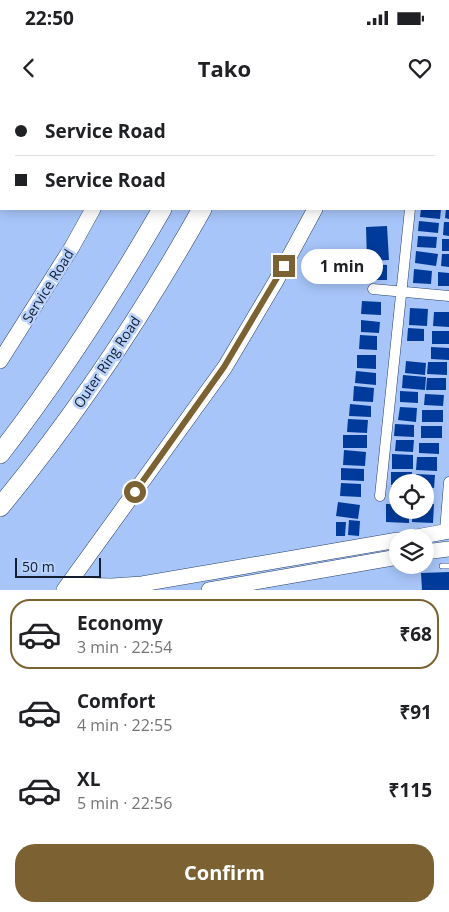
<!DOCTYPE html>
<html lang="en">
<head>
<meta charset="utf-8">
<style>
  :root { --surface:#fff; --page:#f2f2f2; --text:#202124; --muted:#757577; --line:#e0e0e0; --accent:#7c6233 }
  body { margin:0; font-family:"Open Sans",sans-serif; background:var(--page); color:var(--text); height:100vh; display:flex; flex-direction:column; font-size:19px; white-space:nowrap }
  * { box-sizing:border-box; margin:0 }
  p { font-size:16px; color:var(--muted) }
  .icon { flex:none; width:28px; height:28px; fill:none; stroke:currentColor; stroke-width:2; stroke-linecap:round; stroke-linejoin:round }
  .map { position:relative; height:490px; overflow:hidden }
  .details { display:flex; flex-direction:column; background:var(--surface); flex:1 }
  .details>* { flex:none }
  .top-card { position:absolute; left:0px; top:0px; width:450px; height:110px; box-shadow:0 2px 12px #0003; display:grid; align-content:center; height:110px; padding:0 15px; background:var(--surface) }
  .fabs { position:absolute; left:389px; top:374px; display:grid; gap:10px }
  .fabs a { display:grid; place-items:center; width:45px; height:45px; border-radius:50%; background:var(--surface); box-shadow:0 2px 12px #0003; font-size:25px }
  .scale { position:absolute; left:15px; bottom:12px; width:86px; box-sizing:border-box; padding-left:5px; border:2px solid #121d30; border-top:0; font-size:14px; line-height:18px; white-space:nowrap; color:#121d30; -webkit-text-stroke:4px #b9d2fc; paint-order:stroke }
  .end { position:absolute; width:22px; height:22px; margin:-11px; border:6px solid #7c6233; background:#fff; box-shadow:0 0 0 2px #fff }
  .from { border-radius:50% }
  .bubble { position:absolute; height:35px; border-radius:18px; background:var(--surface); box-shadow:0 2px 12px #0003; font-size:16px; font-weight:700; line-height:35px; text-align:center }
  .top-card b { display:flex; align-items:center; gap:18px; height:48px; font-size:19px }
  .top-card b+b { border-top:1px solid var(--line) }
  .top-card i { width:12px; height:12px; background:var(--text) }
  ul { padding:9px 0 0; list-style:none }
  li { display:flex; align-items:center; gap:15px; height:70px; margin:0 10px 8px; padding:0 5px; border:2px solid transparent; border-radius:20px }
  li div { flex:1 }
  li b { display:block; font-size:19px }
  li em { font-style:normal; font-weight:700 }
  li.active { border-color:var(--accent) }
  li>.icon { width:45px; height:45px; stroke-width:1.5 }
  .action { display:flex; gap:10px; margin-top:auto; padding:10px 15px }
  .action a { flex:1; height:58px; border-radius:20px; background:var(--accent); color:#fff; font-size:20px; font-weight:700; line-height:58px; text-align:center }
  .status { display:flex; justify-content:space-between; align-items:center; height:35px; padding:0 25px; background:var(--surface); direction:ltr }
  .status svg { height:14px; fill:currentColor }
  header { display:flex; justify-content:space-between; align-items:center; height:65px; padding:0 15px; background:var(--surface); font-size:22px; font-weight:700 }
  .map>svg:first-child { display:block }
  .building { fill:#003b9b }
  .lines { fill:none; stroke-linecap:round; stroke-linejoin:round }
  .service-casing { stroke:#28406b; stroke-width:6 }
  .minor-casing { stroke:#28406b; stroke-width:11 }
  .secondary-casing { stroke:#28406b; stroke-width:16 }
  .motorway-casing { stroke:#28406b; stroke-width:20 }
  .service { stroke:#fff; stroke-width:5 }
  .minor { stroke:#fff; stroke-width:10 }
  .secondary { stroke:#fff; stroke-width:15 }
  .motorway { stroke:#fff; stroke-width:19 }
  .route { stroke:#7c6233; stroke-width:6 }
  .labels { text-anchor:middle; stroke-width:5; stroke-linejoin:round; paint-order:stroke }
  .street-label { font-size:14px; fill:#121d30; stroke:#b9d2fc }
</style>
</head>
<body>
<div class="status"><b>22:50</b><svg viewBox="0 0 49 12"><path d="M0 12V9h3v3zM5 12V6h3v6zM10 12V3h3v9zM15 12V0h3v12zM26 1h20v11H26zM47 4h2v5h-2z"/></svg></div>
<header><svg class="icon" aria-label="back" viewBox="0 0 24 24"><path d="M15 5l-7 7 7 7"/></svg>Tako<svg class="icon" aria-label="heart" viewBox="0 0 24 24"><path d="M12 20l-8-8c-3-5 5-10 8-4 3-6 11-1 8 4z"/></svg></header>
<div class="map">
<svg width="449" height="490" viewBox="0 0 449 490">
  <rect width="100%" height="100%" fill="#a7c5f9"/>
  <!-- building -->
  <path class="building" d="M421 109H441L440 119 420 117Z
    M446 109H449V119L445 118Z
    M419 121 439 123 438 133 418 131Z
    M444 122H449V136L443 135Z
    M387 126 389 160 367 161 366 127Z
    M418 136 437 137 436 148 417 147Z
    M442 139H449V151H442Z
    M416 151 438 154 436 166 415 163Z
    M442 154H449V167L441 166Z
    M368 164 387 165V180H367Z
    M414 169 432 171 431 184 413 183Z
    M438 172 449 173V186H438Z
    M362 201 381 202V215L361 214Z
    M410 208 428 209 427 226 409 225Z
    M434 212H449V227L433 226Z
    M361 220 380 222 379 233 361 232Z
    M408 228 424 229V241H407Z
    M432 231H449V244H432Z
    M360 235 377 236V250L359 249Z
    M431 247 449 248V260L431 259Z
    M357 255H376V269L357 268Z
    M406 261 426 263 425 275 405 273Z
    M428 262H447V275L427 274Z
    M356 271 376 273V285L355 283Z
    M403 275 426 277 425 290 402 288Z
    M427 278H446V290H426Z
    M354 286 374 288 373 302 353 301Z
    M400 291 418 292V303L400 302Z
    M425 294 444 295 443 306 424 305Z
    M350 304 371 306V317L349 316Z
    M400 307 417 308 416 322 398 320Z
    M422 310H443V322H422Z
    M348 319 368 320 367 333 347 332Z
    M395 324 414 325V337L394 336Z
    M421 326H442V338H421Z
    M343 335H367V348H343Z
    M396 340H414L413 352 395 351Z
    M419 343H439V354L419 353Z
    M344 350 366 352 365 366 343 365Z
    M392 354 413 355V369H392Z
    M417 357H437V371L416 370Z
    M341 368 364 369V381L341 380Z
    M391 372H412L411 382 391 385Z
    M416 374 435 375 434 388 425 387V382H416Z
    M341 383 361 384V397L340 396Z
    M391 386H398V400H390Z
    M425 390H432V401H425Z
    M338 402 360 405 358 419 336 416Z
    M425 403 434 404 433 423 412 422 413 410H425Z
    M386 404H398V410H409V423L386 422Z
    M349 420 360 421 359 436 348 435Z
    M336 422H346L345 436H336Z
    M449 472V490H422L421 473Z"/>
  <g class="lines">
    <!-- service casing -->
    <g class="service-casing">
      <path id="service" d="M442 466H449"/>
    </g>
    <!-- minor casing -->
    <g class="minor-casing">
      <path id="minor" d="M373 189 449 196
        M380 396 410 109
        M445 431 449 382"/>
    </g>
    <!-- secondary casing -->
    <g class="secondary-casing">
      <path id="secondary" d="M151 1 152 0
        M373 1 374 0
        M0 261 72 147 93 109
        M411 438 449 431
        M425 452 449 449
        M68 485 112 486 142 484 398 440
        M64 490 225 267 276 181 315 109
        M209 490 398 457"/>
    </g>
    <!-- motorway casing -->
    <g class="motorway-casing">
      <path id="motorway" d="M222 1V0
        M262 1V0
        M0 354C60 276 113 194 162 109
        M0 407C77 314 143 214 202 109"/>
    </g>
    <!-- service -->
    <use href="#service" class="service"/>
    <!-- minor -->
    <use href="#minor" class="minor"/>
    <!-- secondary -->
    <use href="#secondary" class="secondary"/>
    <!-- motorway -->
    <use href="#motorway" class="motorway"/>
  </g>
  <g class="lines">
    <!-- route -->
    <path class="route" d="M135 392 224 267 284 166"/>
  </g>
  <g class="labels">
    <!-- street labels -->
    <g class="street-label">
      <text transform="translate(48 186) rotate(-58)" y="5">Service Road</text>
      <text transform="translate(107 262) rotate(-56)" y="5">Outer Ring Road</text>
    </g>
  </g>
</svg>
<div class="fabs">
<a><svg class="icon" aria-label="locate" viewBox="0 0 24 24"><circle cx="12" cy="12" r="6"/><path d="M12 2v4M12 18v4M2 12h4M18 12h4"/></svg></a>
<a><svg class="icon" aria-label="layers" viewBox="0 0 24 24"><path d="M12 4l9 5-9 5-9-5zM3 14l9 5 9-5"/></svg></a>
</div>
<div class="scale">50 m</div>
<i class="end from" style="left:135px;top:392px"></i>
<i class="end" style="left:284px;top:166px"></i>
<div class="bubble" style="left:301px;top:149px;width:82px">1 min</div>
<div class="top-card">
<b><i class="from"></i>Service Road</b>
<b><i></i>Service Road</b>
</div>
</div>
<section class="details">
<ul>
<li class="active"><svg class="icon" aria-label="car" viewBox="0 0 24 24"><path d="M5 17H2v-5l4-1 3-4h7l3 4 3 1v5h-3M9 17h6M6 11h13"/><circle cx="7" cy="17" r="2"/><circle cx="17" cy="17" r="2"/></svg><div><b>Economy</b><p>3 min · 22:54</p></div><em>₹68</em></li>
<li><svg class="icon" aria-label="car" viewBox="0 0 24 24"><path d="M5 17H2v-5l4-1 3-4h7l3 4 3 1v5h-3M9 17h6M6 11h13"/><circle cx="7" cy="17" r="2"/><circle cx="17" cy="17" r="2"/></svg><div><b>Comfort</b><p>4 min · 22:55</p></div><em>₹91</em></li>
<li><svg class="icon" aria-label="car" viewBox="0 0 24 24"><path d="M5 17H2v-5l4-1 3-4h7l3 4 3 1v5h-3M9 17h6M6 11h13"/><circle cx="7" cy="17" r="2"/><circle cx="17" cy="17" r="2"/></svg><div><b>XL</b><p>5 min · 22:56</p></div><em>₹115</em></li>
</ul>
<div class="action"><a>Confirm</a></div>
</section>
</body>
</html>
